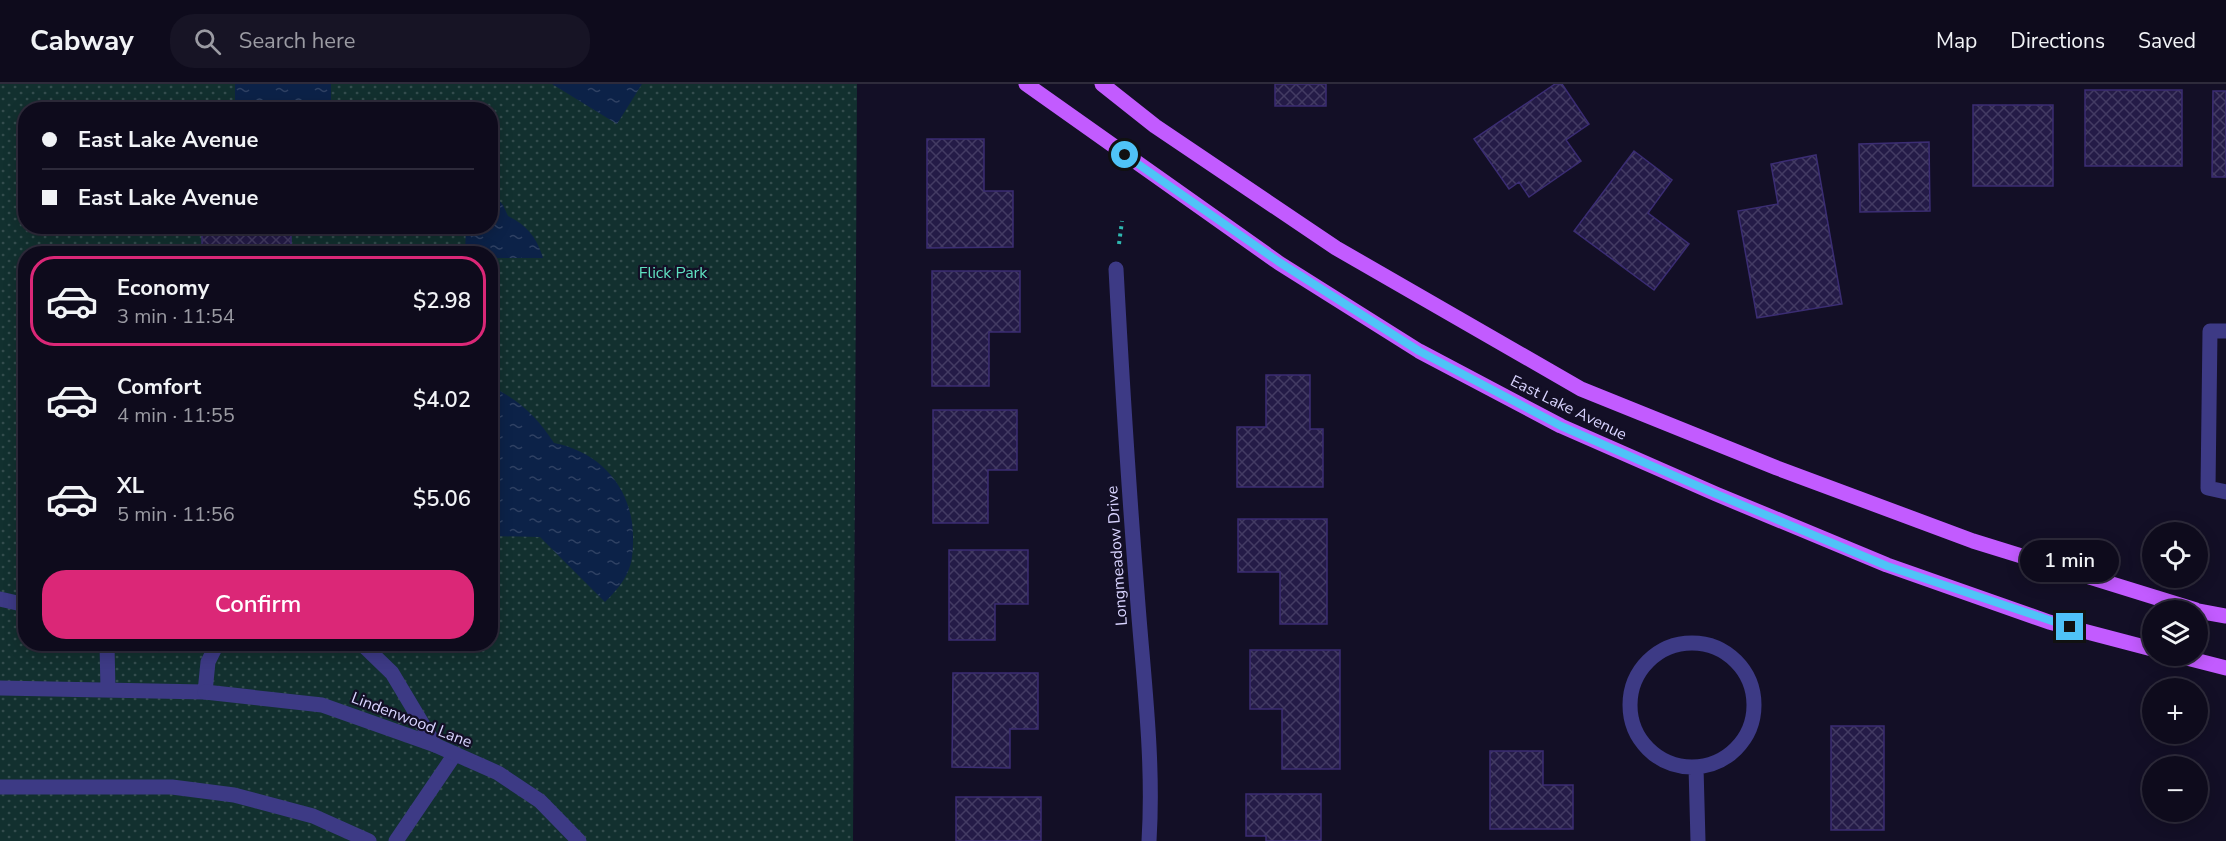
<!DOCTYPE html>
<html lang="en">
<head>
<meta charset="utf-8">
<style>
  :root { --surface:#0e0b1c; --page:#171425; --text:#f1f3f6; --muted:#9b9ba3; --line:#2e2b3b; --accent:#db2777 }
  body { margin:0; font-family:"Nunito Sans",sans-serif; background:var(--page); color:var(--text); height:100vh; display:flex; flex-direction:column; font-size:22px; white-space:nowrap }
  * { box-sizing:border-box; margin:0 }
  p { font-size:20px; color:var(--muted) }
  .icon { flex:none; width:33px; height:33px; fill:none; stroke:currentColor; stroke-width:2; stroke-linecap:round; stroke-linejoin:round }
  .map { position:relative; flex:1; overflow:hidden }
  .panel { position:absolute; left:18px; top:162px; width:480px; height:405px; display:flex; flex-direction:column; background:var(--surface); border-radius:24px; box-shadow:0 3px 15px #0003,0 0 0 2px var(--line) }
  .panel>* { flex:none }
  .hud { position:absolute; left:18px; top:18px; width:480px; height:132px; border-radius:24px; box-shadow:0 3px 15px #0003,0 0 0 2px var(--line); display:grid; align-content:center; height:132px; padding:0 24px; background:var(--surface) }
  .controls { position:absolute; left:2142px; top:438px; display:grid; gap:12px }
  .controls a { display:grid; place-items:center; width:66px; height:66px; border-radius:50%; background:var(--surface); box-shadow:0 3px 15px #0003,0 0 0 2px var(--line); font-size:30px }
  .end { position:absolute; width:27px; height:27px; margin:-14px; border:8px solid #4fc3f7; background:#111; box-shadow:0 0 0 3px #111 }
  .from { border-radius:50% }
  .bubble { position:absolute; height:42px; border-radius:21px; background:var(--surface); box-shadow:0 3px 15px #0003,0 0 0 2px var(--line); font-size:20px; font-weight:600; line-height:42px; text-align:center }
  .hud b { display:flex; align-items:center; gap:21px; height:57px; font-size:22px }
  .hud b+b { border-top:2px solid var(--line) }
  .hud i { width:15px; height:15px; background:var(--text) }
  ul { padding:10px 0 0; list-style:none }
  li { display:flex; align-items:center; gap:18px; height:90px; margin:0 12px 9px; padding:0 12px; border:3px solid transparent; border-radius:24px }
  li div { flex:1 }
  li b { display:block; font-size:22px }
  li em { font-style:normal; font-weight:600 }
  li.active { border-color:var(--accent) }
  li>.icon { width:54px; height:54px; stroke-width:1.5 }
  .primary-button { display:flex; gap:12px; margin-top:auto; padding:12px 24px }
  .primary-button a { flex:1; height:69px; border-radius:24px; background:var(--accent); color:#fff; font-size:24px; font-weight:600; line-height:69px; text-align:center }
  header { display:flex; align-items:center; gap:36px; box-sizing:border-box; height:84px; padding:0 30px; background:var(--surface); border-bottom:2px solid var(--line) }
  header strong { font-size:28px }
  nav { display:flex; gap:33px; margin-inline-start:auto; font-size:21px }
  .search { width:420px; height:54px; background:var(--page); display:flex; align-items:center; gap:15px; box-sizing:border-box; padding:0 21px; border-radius:24px; color:var(--muted); font-size:22px }
  .map>svg:first-child { display:block }
  .park { fill:url(#park-dots); fill-rule:evenodd }
  .water { fill:url(#water-ripples) }
  .building { fill:url(#building-cross-hatch); stroke:#3b2d73; stroke-width:1.5 }
  .lines { fill:none; stroke-linecap:round; stroke-linejoin:round }
  .path { stroke:#2fb8b0; stroke-width:4; stroke-dasharray:3 4.5; stroke-linecap:butt }
  .lane { stroke:#3d3a85; stroke-width:15 }
  .street { stroke:#3d3a85; stroke-width:15 }
  .primary { stroke:#c25bff; stroke-width:15 }
  .route { stroke:#4fc3f7; stroke-width:8 }
  .labels { text-anchor:middle; stroke-width:4.5; stroke-linejoin:round; paint-order:stroke }
  .park-label { font-size:16px; fill:#5fe0c0; stroke:#130f26 }
  .street-label { font-size:16px; fill:#d9d4ff; stroke:#130f26 }
</style>
</head>
<body>
<header>
<strong>Cabway</strong>
<div class="search"><svg class="icon" aria-label="search" viewBox="0 0 24 24"><circle cx="10" cy="10" r="6"/><path d="M15 15l6 6"/></svg>Search here</div>
<nav><a>Map</a><a>Directions</a><a>Saved</a></nav>
</header>
<div class="map">
<svg width="2226" height="757" viewBox="0 0 2226 757">
  <defs>
    <pattern id="park-dots" width="8" height="8" patternUnits="userSpaceOnUse" patternTransform="scale(1.5)"><rect width="8" height="8" fill="#12302f"/><path d="M2 2h.1M6 6h.1" fill="none" stroke="#344d4e" stroke-width="1.8" stroke-linecap="round"/></pattern>
    <pattern id="water-ripples" width="26" height="14" patternUnits="userSpaceOnUse" patternTransform="scale(1.5)"><rect width="26" height="14" fill="#0c2248"/><path d="M2 4q2-2 4 0t4 0M15 11q2-2 4 0t4 0" fill="none" stroke="#2f4163"/></pattern>
    <pattern id="building-cross-hatch" width="8" height="8" patternUnits="userSpaceOnUse" patternTransform="scale(1.5)"><rect width="8" height="8" fill="#241b47"/><path d="M0 0l8 8M0 8l8-8" fill="none" stroke="#433b63"/></pattern>
  </defs>
  <rect width="100%" height="100%" fill="#130f26"/>
  <!-- park -->
  <path class="park" d="M0 0H857L853 757H0ZM26 26H490V142H26ZM26 170H490V560H26Z"/>
  <!-- water -->
  <path class="water" d="M235 0H331V25H235Z
    M552 0H642L617 40Z
    M491 107 503 121 508 132C527 141 537 154 543 174H491L490 170 465 169 466 143 490 142Z
    M491 303C518 314 539 335 554 359 601 368 633 405 633 453 633 463 633 475 629 485 624 498 615 508 605 518L540 453 491 452Z"/>
  <!-- building -->
  <path class="building" d="M1275 0H1326V22H1275Z
    M1555 0H1562L1589 40 1566 56 1581 77 1529 113 1519 98 1509 105 1474 55Z
    M2085 6H2182V82H2085Z
    M2213 7H2226V93H2212Z
    M1973 21H2053V102H1973Z
    M927 55H984V107H1013V163L927 164Z
    M1929 58 1930 127 1860 128 1859 60Z
    M1634 67 1672 96 1648 129 1689 160 1654 206 1574 147Z
    M1816 71 1842 220 1757 234 1738 127 1778 120 1771 80Z
    M202 142H291V168L202 167Z
    M932 187H1020V248H989V302H932Z
    M1266 291H1310V345H1323V403H1237V343H1266Z
    M933 326H1017V386H988V439H933Z
    M1238 435H1327V540H1280V488H1238Z
    M949 466H1028V520H995V556H949Z
    M1250 566H1340V685H1282V625H1250Z
    M953 589H1038V645H1010V684L952 683Z
    M1831 642H1884V746H1831Z
    M1490 667H1543V701H1573V745H1490Z
    M1246 710H1321V757H1266V752H1246Z
    M956 713H1041V757H956Z"/>
  <g class="lines">
    <!-- path -->
    <path class="path" d="M1119 160 1122 137"/>
    <!-- lane -->
    <path class="lane" d="M2226 247H2210L2208 404 2226 408
      M0 515 26 521
      M107 560 108 606
      M362 560 392 589 435 661
      M0 604 205 608 208 578 217 560
      M0 703H172L234 711 313 732 369 757
      M396 757 455 670"/>
    <!-- street -->
    <path class="street" d="M1116 185C1122 297 1129 409 1138 521 1144 599 1154 679 1149 757
      M1630 621a62 62 0 1 1 124 0a62 62 0 1 1-124 0Z
      M205 608 322 621 435 661 498 689 540 717 579 757
      M1696 683 1698 757"/>
    <!-- primary -->
    <path class="primary" d="M1026 0 1279 179 1419 267 1561 342 1716 410 1887 481 2049 538 2152 565
      M1102 0 1155 42 1336 164 1581 305 1777 384 1973 457 2196 526
      M2198 527 2226 532
      M2179 572 2226 584"/>
  </g>
  <g class="lines">
    <!-- route -->
    <path class="route" d="M1125 71 1279 178 1419 267 1561 342 1716 410 1887 482 2070 543"/>
  </g>
  <g class="labels">
    <!-- park labels -->
    <g class="park-label">
      <text x="673" y="194">Flick Park</text>
    </g>
    <!-- street labels -->
    <g class="street-label">
      <text transform="translate(1569 323) rotate(26)" y="6">East Lake Avenue</text>
      <text transform="translate(1116 472) rotate(-94)" y="6">Longmeadow Drive</text>
      <text transform="translate(412 635) rotate(21)" y="6">Lindenwood Lane</text>
    </g>
  </g>
</svg>
<div class="controls">
<a><svg class="icon" aria-label="locate" viewBox="0 0 24 24"><circle cx="12" cy="12" r="6"/><path d="M12 2v4M12 18v4M2 12h4M18 12h4"/></svg></a>
<a><svg class="icon" aria-label="layers" viewBox="0 0 24 24"><path d="M12 4l9 5-9 5-9-5zM3 14l9 5 9-5"/></svg></a>
<a>+</a>
<a>−</a>
</div>
<i class="end from" style="left:1125px;top:71px"></i>
<i class="end" style="left:2070px;top:543px"></i>
<div class="bubble" style="left:2020px;top:456px;width:99px">1 min</div>
<div class="hud">
<b><i class="from"></i>East Lake Avenue</b>
<b><i></i>East Lake Avenue</b>
</div>
<section class="panel">
<ul>
<li class="active"><svg class="icon" aria-label="car" viewBox="0 0 24 24"><path d="M5 17H2v-5l4-1 3-4h7l3 4 3 1v5h-3M9 17h6M6 11h13"/><circle cx="7" cy="17" r="2"/><circle cx="17" cy="17" r="2"/></svg><div><b>Economy</b><p>3 min · 11:54</p></div><em>$2.98</em></li>
<li><svg class="icon" aria-label="car" viewBox="0 0 24 24"><path d="M5 17H2v-5l4-1 3-4h7l3 4 3 1v5h-3M9 17h6M6 11h13"/><circle cx="7" cy="17" r="2"/><circle cx="17" cy="17" r="2"/></svg><div><b>Comfort</b><p>4 min · 11:55</p></div><em>$4.02</em></li>
<li><svg class="icon" aria-label="car" viewBox="0 0 24 24"><path d="M5 17H2v-5l4-1 3-4h7l3 4 3 1v5h-3M9 17h6M6 11h13"/><circle cx="7" cy="17" r="2"/><circle cx="17" cy="17" r="2"/></svg><div><b>XL</b><p>5 min · 11:56</p></div><em>$5.06</em></li>
</ul>
<div class="primary-button"><a>Confirm</a></div>
</section>
</div>
</body>
</html>
